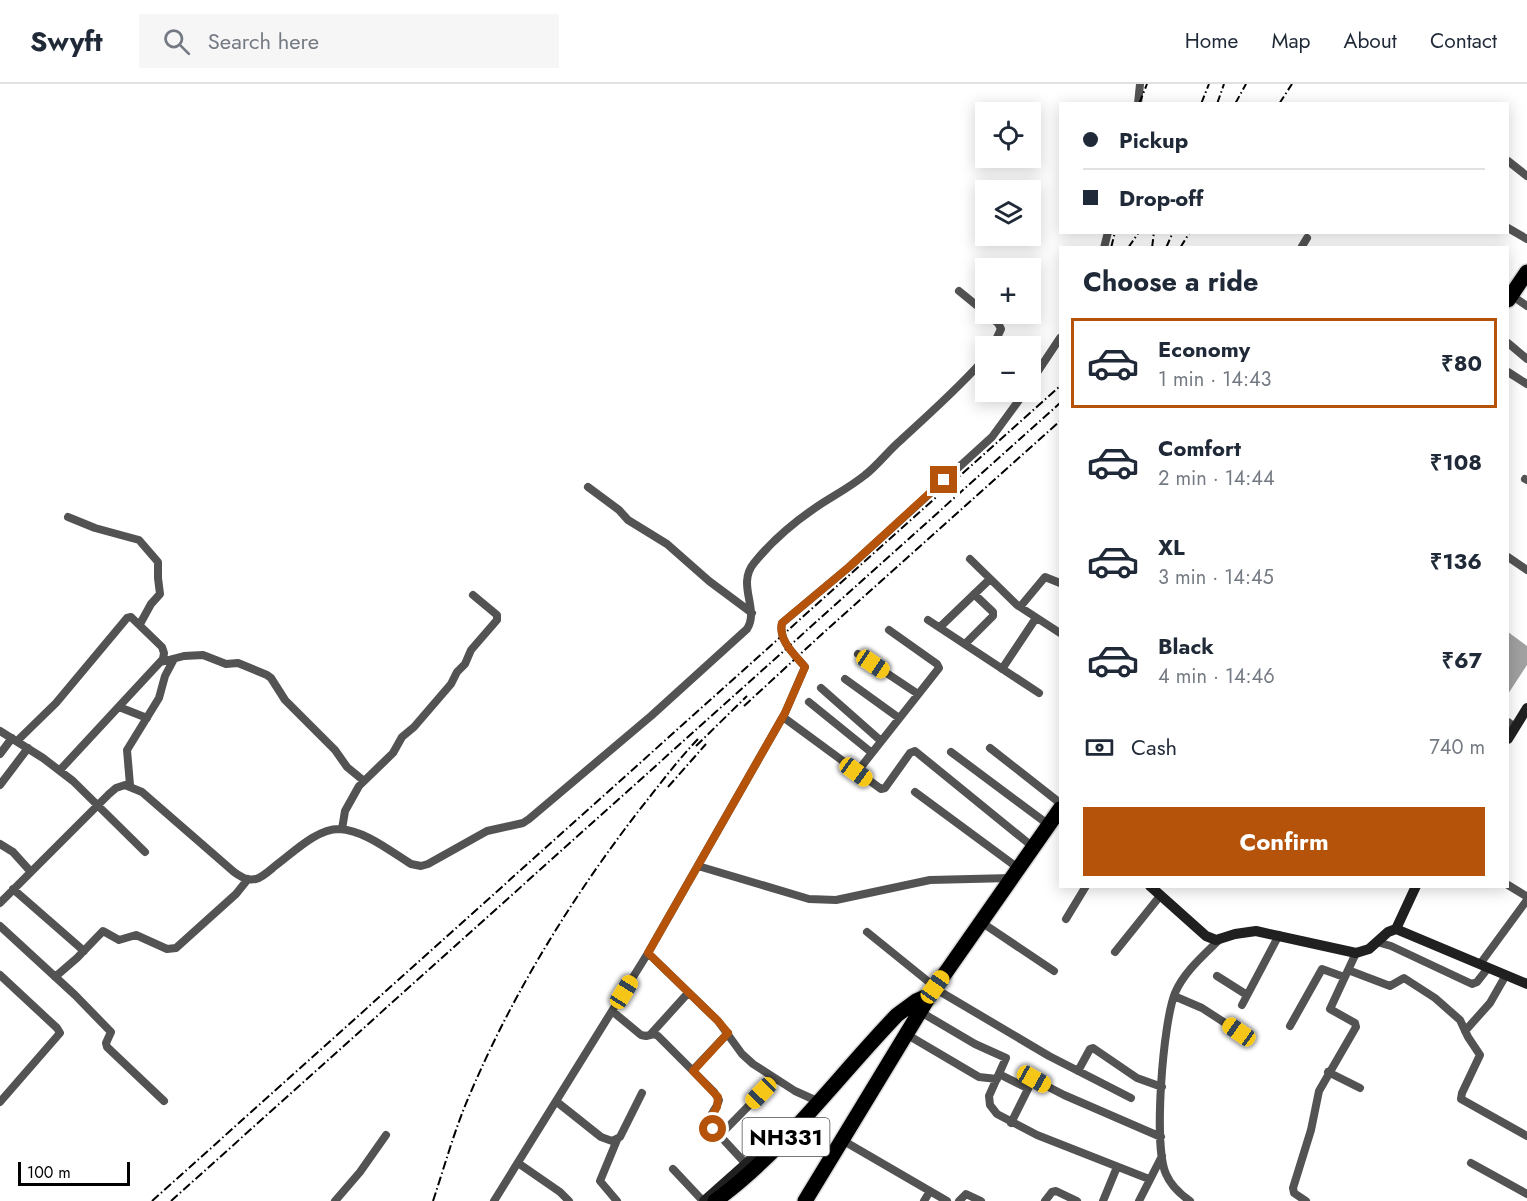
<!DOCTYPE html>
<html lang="en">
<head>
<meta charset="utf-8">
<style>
  :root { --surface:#fff; --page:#f6f6f7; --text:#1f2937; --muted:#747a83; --line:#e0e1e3; --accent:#b45309 }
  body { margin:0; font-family:Jost,sans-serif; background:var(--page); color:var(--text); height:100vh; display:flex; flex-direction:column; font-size:22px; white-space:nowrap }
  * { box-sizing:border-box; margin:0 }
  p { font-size:20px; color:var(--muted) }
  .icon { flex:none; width:33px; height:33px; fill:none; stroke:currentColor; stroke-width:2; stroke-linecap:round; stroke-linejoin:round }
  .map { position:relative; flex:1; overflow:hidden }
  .side { position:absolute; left:1059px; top:162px; width:450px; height:642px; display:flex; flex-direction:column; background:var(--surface); border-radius:0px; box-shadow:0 3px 15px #0003 }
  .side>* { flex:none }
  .guide { position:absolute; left:1059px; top:18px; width:450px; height:132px; border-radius:0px; box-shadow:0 3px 15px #0003; display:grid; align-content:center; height:132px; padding:0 24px; background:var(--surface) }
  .tools { position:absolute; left:975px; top:18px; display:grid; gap:12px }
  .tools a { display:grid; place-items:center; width:66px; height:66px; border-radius:0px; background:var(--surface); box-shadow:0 3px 15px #0003; font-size:30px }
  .scale { position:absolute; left:18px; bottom:15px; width:112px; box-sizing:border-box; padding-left:6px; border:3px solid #000; border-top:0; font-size:16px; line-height:21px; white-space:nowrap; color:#000; -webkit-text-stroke:4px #fff; paint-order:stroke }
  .end { position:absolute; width:27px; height:27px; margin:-14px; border:8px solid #b45309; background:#fff; box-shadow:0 0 0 3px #fff }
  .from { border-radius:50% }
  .car { position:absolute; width:18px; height:36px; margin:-18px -9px; border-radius:8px; box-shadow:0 0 4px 2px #0007; background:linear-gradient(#f5c518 24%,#345 0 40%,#f5c518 0 76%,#345 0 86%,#f5c518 0) }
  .guide b { display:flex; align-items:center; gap:21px; height:57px; font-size:22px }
  .guide b+b { border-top:2px solid var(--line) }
  .guide i { width:15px; height:15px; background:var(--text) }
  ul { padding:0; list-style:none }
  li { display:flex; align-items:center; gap:18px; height:90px; margin:0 12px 9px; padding:0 12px; border:3px solid transparent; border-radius:0px }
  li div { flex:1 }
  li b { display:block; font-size:22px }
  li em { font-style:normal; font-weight:700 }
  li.selected { border-color:var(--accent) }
  li>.icon { width:54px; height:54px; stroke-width:1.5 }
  h2 { padding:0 24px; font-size:27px; line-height:72px }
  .pay { display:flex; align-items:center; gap:15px; height:66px; padding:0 24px; font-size:22px }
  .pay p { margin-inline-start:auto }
  .action { display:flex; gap:12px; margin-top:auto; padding:12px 24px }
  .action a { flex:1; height:69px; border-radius:0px; background:var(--accent); color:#fff; font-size:24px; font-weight:700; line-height:69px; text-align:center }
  header { display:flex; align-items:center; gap:36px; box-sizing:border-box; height:84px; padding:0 30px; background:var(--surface); border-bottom:2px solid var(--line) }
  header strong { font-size:28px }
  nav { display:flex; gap:33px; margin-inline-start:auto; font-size:21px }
  .search { width:420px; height:54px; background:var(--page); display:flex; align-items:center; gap:15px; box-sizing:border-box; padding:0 21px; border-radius:0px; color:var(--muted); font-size:22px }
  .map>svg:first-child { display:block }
  .water { fill:#a1a1a1 }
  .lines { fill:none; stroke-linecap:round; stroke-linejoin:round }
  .highway-casing { stroke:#dbdbdb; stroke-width:18 }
  .street { stroke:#535353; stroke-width:8 }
  .secondary { stroke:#202020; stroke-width:10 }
  .highway { stroke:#000; stroke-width:15 }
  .rail { stroke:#000; stroke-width:2; stroke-dasharray:9 3 1.5 3; stroke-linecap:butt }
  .route { stroke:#b45309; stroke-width:8 }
  .labels { text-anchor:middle; stroke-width:4.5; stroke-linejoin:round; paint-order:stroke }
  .shield { fill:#fff; stroke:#4c4c4c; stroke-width:1.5 }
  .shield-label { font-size:22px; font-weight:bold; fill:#000 }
</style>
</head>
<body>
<header>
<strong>Swyft</strong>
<div class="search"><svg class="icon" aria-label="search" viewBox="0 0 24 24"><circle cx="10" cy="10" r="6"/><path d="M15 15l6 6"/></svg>Search here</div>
<nav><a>Home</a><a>Map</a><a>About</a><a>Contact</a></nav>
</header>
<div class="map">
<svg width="1527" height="1117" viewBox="0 0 1527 1117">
  <rect width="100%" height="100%" fill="#fff"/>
  <!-- water -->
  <path class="water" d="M1508 548 1527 562V581L1508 610Z"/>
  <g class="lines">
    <!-- highway casing -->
    <g class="highway-casing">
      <path id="highway" d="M1508 216 1527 188
        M715 1117C784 1067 838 992 897 931L916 917 930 911
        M805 1117 930 911 1060 725"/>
    </g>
    <!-- street -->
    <path class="street" d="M1138 20 1140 0
      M1508 77 1527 92
      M1508 144 1527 155
      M1104 164 1108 148
      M1301 164 1307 154
      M959 207 986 229
      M1511 211 1527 222
      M986 230 998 239 1001 245 993 262
      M1508 259 1527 275
      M1508 288 1527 300
      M1030 299 1060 254
      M1525 395 1527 396
      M588 403 619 426 628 436 667 460 709 497 752 529
      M68 433 95 444 139 456 158 478V494L160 510 151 520 140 540
      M1508 473 1527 486
      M970 475 1017 521 1060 549
      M1020 523 1045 493 1060 499
      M928 536 1039 609
      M940 543 990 495
      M965 560 993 532V528L974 510
      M858 570 918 610
      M161 578 184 572 203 571 226 580 238 579 267 591 271 594 285 616 335 666 347 683 364 697
      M1002 585 1036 534
      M845 595 899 634
      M821 604 881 657
      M809 618 872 669
      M119 623 147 634
      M783 633 881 705 885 704 910 669 915 667 1033 763
      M1508 638 1515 643
      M0 647 43 674 73 697 145 768
      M17 657 56 619 127 534 131 533 162 563 164 569 163 575 60 686
      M990 664 1060 719
      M951 668 1049 741
      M0 670 12 654
      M857 688 939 584 937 580 889 546
      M0 701 28 664
      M130 701 127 666 159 614 165 592 174 575
      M915 708 1018 784
      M342 745 345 727 359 702 393 669 402 653 414 643 451 600 457 588 465 580 471 566 497 536V531L473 511
      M0 760 13 768 31 788
      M698 782 809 815 836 816 930 796 1011 794
      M13 805 84 867
      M0 819 109 710 116 704 125 701 142 708 234 788C241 793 247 797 256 795 263 793 269 787 275 782 293 769 316 745 339 745 364 746 390 767 411 780L421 782 428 780 487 747 523 739 529 735 651 632 747 545C760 525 736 501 754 479 771 458 793 439 815 424 831 413 849 404 865 391 878 381 888 367 901 356 930 329 960 303 986 273
      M1066 835 1086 802
      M981 838 1054 887
      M0 842 75 911 111 948 106 959 107 963 164 1017
      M867 848 935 903
      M1377 858 1391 862 1472 900 1477 898 1488 884
      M1115 868 1160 812
      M648 869 718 937 742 970 753 980 795 1007 815 1016
      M1480 880 1527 816 1526 812 1508 801
      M1348 886 1390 902 1404 894 1435 914 1460 936 1468 953 1480 971 1462 1009 1461 1015 1527 1052
      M0 891 57 944 60 949 0 1018
      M1217 892 1247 911
      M55 893 77 874 103 847 119 856 136 851 167 865 176 864 236 810 248 795
      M934 904 1049 972 1131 1014
      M1174 912 1202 924 1239 948
      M1242 921 1279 851
      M612 927 641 951 646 952 654 950 658 952 714 1008 719 1016C717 1025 707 1032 710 1041L746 1080
      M919 927 975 960 1006 974 989 1012 990 1021 997 1030 1037 1051 1149 1095
      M1290 942 1322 885 1344 893
      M1465 947 1490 919 1506 891
      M906 950 979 993 997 995
      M650 951 688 909
      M693 986 728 949
      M1078 987 1090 965 1093 964 1137 994 1162 1003
      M1328 988 1360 1004
      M999 990 1027 1004
      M557 1018 601 1053 612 1057 620 1053 642 1009
      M1011 1039 1033 995 1064 1011 1161 1053
      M719 1052 775 995
      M617 1056 600 1097 617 1117
      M842 1056 947 1117
      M518 1079 560 1108 569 1117
      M1471 1079 1527 1110
      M673 1085 703 1117
      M335 1117 360 1088 386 1051
      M494 1117 648 869 785 629 805 583C794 570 778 556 782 539L849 483 992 353 1025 308
      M924 1117 930 1107
      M959 1117 966 1110 981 1117
      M1045 1117 1052 1108 1056 1107 1077 1117
      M1103 1117 1117 1083
      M1139 1117 1162 1072
      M1190 1117C1180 1110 1171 1102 1166 1090 1153 1062 1163 938 1175 909 1184 888 1203 872 1219 856
      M1306 1117 1294 1109 1293 1104 1311 1046 1319 1007 1356 943 1355 939 1330 925 1356 869"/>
    <!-- secondary -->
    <path class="secondary" d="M1508 655 1527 624
      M1150 802 1206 852 1216 856 1235 850 1256 847 1356 869 1369 865 1388 848 1396 845 1527 900
      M1396 845 1416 802
      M704 1117 785 1045"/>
    <!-- highway -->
    <use href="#highway" class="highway"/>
    <!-- rail -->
    <path class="rail" d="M1139 20 1147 0
      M1201 20 1209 0
      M1217 20 1224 0
      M1235 20 1246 0
      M1279 20 1292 0
      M1111 164 1115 148
      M1128 164 1139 148
      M1152 164 1154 148
      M1166 164 1173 148
      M1180 164 1190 148
      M744 622 821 551 1060 337
      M696 662 747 612
      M668 703 706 660
      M152 1117 1060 302
      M171 1117 1060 319
      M433 1117C445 1081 455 1044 470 1010 513 909 571 815 637 729 657 704 676 678 698 655"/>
  </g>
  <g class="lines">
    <!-- route -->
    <path class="route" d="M713 1045 708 1038 717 1023 718 1013 693 987 728 949 718 937 648 869 785 629 805 583C794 570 778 556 782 539L849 483 944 396"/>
  </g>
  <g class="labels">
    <!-- shield labels -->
    <rect class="shield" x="742.5" y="1034" width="87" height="38" rx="4.5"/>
    <g class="shield-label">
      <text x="786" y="1061">NH331</text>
    </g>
  </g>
</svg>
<div class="tools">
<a><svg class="icon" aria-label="locate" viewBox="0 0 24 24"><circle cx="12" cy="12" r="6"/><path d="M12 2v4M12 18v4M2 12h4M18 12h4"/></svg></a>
<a><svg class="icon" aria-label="layers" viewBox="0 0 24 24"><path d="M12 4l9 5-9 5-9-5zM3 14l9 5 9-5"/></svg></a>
<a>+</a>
<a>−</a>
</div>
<div class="scale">100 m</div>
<i class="end from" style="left:713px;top:1045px"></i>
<i class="end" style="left:944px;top:396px"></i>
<i class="car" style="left:873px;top:580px;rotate:124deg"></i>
<i class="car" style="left:856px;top:688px;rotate:126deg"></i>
<i class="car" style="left:935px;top:903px;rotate:35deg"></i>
<i class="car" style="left:624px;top:908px;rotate:32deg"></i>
<i class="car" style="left:1239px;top:948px;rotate:305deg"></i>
<i class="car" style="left:1034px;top:995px;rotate:119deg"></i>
<i class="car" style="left:761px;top:1009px;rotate:224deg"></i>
<div class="guide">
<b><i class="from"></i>Pickup</b>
<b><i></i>Drop-off</b>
</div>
<section class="side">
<h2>Choose a ride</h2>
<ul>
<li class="selected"><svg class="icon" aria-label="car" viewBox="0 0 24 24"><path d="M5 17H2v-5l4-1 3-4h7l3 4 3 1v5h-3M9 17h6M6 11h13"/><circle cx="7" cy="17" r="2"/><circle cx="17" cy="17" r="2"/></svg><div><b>Economy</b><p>1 min · 14:43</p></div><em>₹80</em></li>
<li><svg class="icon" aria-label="car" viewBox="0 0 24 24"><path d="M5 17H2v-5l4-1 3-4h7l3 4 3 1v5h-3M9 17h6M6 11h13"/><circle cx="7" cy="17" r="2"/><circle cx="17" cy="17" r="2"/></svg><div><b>Comfort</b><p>2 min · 14:44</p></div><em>₹108</em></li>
<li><svg class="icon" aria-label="car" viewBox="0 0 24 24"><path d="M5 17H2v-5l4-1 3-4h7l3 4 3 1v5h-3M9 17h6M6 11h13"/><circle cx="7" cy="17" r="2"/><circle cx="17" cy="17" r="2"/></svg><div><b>XL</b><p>3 min · 14:45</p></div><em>₹136</em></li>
<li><svg class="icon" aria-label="car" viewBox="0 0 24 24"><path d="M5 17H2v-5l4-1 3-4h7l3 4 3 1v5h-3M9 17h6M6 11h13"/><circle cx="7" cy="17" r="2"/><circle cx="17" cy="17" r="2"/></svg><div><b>Black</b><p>4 min · 14:46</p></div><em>₹67</em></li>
</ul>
<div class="pay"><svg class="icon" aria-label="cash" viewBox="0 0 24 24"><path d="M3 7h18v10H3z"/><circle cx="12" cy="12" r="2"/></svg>Cash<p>740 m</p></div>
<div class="action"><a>Confirm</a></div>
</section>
</div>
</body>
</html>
